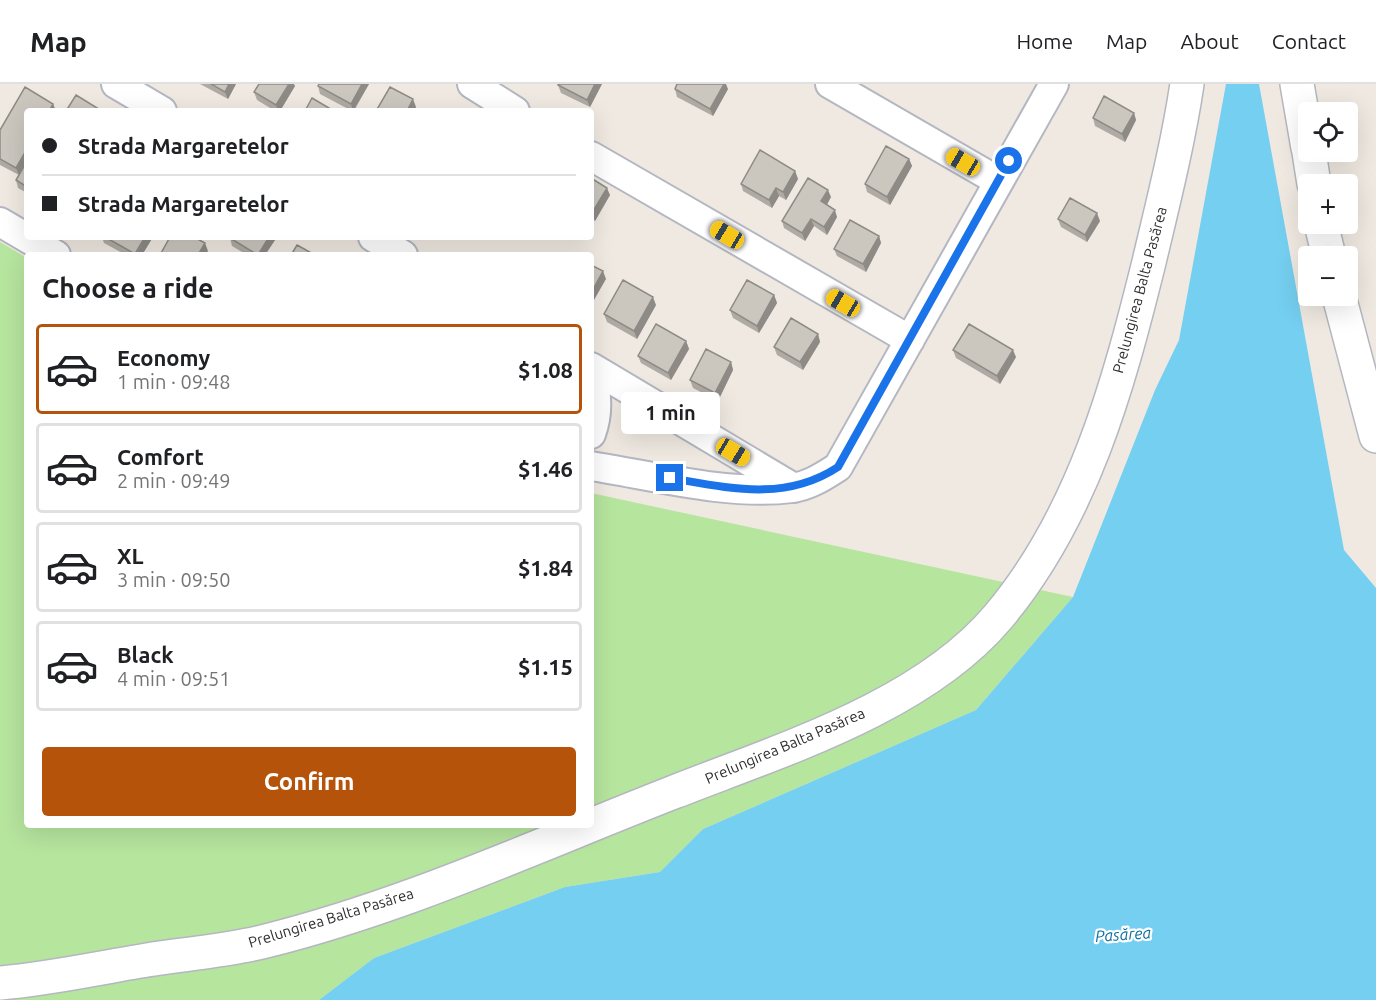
<!DOCTYPE html>
<html lang="en">
<head>
<meta charset="utf-8">
<style>
  :root { --surface:#fff; --page:#f6f6f6; --text:#202124; --muted:#757577; --line:#e0e0e0; --accent:#b45309 }
  body { margin:0; font-family:Ubuntu,sans-serif; background:var(--page); color:var(--text); height:100vh; display:flex; flex-direction:column; font-size:22px; white-space:nowrap }
  * { box-sizing:border-box; margin:0 }
  p { font-size:20px; color:var(--muted) }
  .icon { flex:none; width:33px; height:33px; fill:none; stroke:currentColor; stroke-width:2; stroke-linecap:round; stroke-linejoin:round }
  .map { position:relative; flex:1; overflow:hidden }
  .panel { position:absolute; left:24px; top:168px; width:570px; height:576px; display:flex; flex-direction:column; background:var(--surface); border-radius:6px; box-shadow:0 6px 24px #0002 }
  .panel>* { flex:none }
  .hud { position:absolute; left:24px; top:24px; width:570px; height:132px; border-radius:6px; box-shadow:0 6px 24px #0002; display:grid; align-content:center; height:132px; padding:0 18px; background:var(--surface) }
  .tools { position:absolute; left:1298px; top:18px; display:grid; gap:12px }
  .tools a { display:grid; place-items:center; width:60px; height:60px; border-radius:6px; background:var(--surface); box-shadow:0 6px 24px #0002; font-size:30px }
  .end { position:absolute; width:27px; height:27px; margin:-14px; border:8px solid #1a73e8; background:#fff; box-shadow:0 0 0 3px #fff }
  .from { border-radius:50% }
  .bubble { position:absolute; height:42px; border-radius:6px; background:var(--surface); box-shadow:0 6px 24px #0002; font-size:20px; font-weight:700; line-height:42px; text-align:center }
  .car { position:absolute; width:18px; height:36px; margin:-18px -9px; border-radius:8px; box-shadow:0 0 4px 2px #0007; background:linear-gradient(#f5c518 24%,#345 0 40%,#f5c518 0 76%,#345 0 86%,#f5c518 0) }
  .hud b { display:flex; align-items:center; gap:21px; height:57px; font-size:22px }
  .hud b+b { border-top:2px solid var(--line) }
  .hud i { width:15px; height:15px; background:var(--text) }
  ul { padding:0; list-style:none }
  li { display:flex; align-items:center; gap:18px; height:90px; margin:0 12px 9px; padding:0 6px; border:3px solid var(--line); border-radius:6px }
  li div { flex:1 }
  li b { display:block; font-size:22px }
  li em { font-style:normal; font-weight:700 }
  li.on { border-color:var(--accent) }
  li>.icon { width:54px; height:54px; stroke-width:1.5 }
  h2 { padding:0 18px; font-size:27px; line-height:72px }
  .primary-button { display:flex; gap:12px; margin-top:auto; padding:12px 18px }
  .primary-button a { flex:1; height:69px; border-radius:6px; background:var(--accent); color:#fff; font-size:24px; font-weight:700; line-height:69px; text-align:center }
  header { display:flex; align-items:center; gap:36px; box-sizing:border-box; height:84px; padding:0 30px; background:var(--surface); border-bottom:2px solid var(--line) }
  header strong { font-size:28px }
  nav { display:flex; gap:33px; margin-inline-start:auto; font-size:21px }
  .map>svg:first-child { display:block }
  .green { fill:#b6e59e }
  .water { fill:#75cff0 }
  .lines { fill:none; stroke-linecap:round; stroke-linejoin:round }
  .minor-casing { stroke:#b4b7c1; stroke-width:32 }
  .tertiary-casing { stroke:#b4b7c1; stroke-width:36 }
  .minor { stroke:#fff; stroke-width:28 }
  .tertiary { stroke:#fff; stroke-width:33 }
  .wall { fill:#afaba4 }
  .shaded-wall { fill:#8e8b86 }
  .building { fill:#cbc7bf; stroke:#8e8b86; stroke-width:1.5 }
  .route { stroke:#1a73e8; stroke-width:8 }
  .labels { text-anchor:middle; stroke-width:4.5; stroke-linejoin:round; paint-order:stroke }
  .street-label { font-size:15px; fill:#2e2e2e; stroke:#fff }
  .water-label { font-size:16px; font-style:italic; fill:#0d6fa3; stroke:#fff }
</style>
</head>
<body>
<header>
<strong>Map</strong>
<nav><a>Home</a><a>Map</a><a>About</a><a>Contact</a></nav>
</header>
<div class="map">
<svg width="1376" height="916" viewBox="0 0 1376 916">
  <rect width="100%" height="100%" fill="#efe9e1"/>
  <!-- green -->
  <path class="green" d="M0 158 27 174V741H591V409L1073 513 976 626 703 745 660 788 565 803 374 874 319 916H0Z"/>
  <!-- water -->
  <path class="water" d="M1226 0H1259L1344 466 1376 504V916H319L374 874 565 803 660 788 703 745 976 626 1073 513 1155 306 1179 256Z"/>
  <g class="lines">
    <!-- minor casing -->
    <g class="minor-casing">
      <path id="minor" d="M116 0 162 27
        M472 0 515 27
        M830 0 998 97
        M591 72 910 256
        M0 138 56 171
        M373 153 403 171
        M591 283 794 404
        M591 288C597 310 599 328 591 350
        M591 382C654 392 729 412 792 404 809 402 824 392 838 383L1054 0"/>
    </g>
    <!-- tertiary casing -->
    <g class="tertiary-casing">
      <path id="tertiary" d="M1297 0 1308 64
        M1309 68 1314 100
        M1321 140 1329 172
        M1339 212 1376 352
        M0 899C49 895 98 884 147 876 185 870 224 867 262 858 404 823 538 761 674 708 781 666 922 623 998 533 1083 432 1118 303 1149 178 1163 119 1178 60 1187 0"/>
    </g>
    <!-- minor -->
    <use href="#minor" class="minor"/>
    <!-- tertiary -->
    <use href="#tertiary" class="tertiary"/>
  </g>
  <!-- wall -->
  <path class="wall" d="M200 0H236L228 15Z
    M319 0H369L354 27H352L320 10 318 2Z
    M602 0 590 23 561 9 558 1Z
    M295 2 280 27H275L257 16 254 8Z
    M25 3 53 20 56 27H27V109L18 104 16 96 19 91 0 81V46Z
    M675 5H728L713 32 677 13Z
    M1134 29 1136 36 1125 58 1095 42 1093 34Z
    M909 75 912 82 890 121 867 108 865 100Z
    M795 87 798 95 786 116 779 112 772 124 743 107 741 100Z
    M591 94 610 111 595 137 591 134Z
    M831 113 827 121 837 133 827 151 814 142 805 157 784 144 782 137Z
    M1058 135 1100 137 1087 158 1061 143Z
    M879 152 881 159 866 188 837 172 834 165Z
    M102 153H153L142 171H126L104 159Z
    M230 154 275 156 265 171H247L232 162Z
    M774 211 777 219 759 249 733 234 730 226Z
    M656 221 637 255 607 238 604 230Z
    M818 250 820 258 803 286 777 271 774 263Z
    M686 257 689 265 671 296 641 279 638 272Z
    M953 266 1016 273 1000 300 956 274Z
    M731 278 733 286 718 317 693 304 690 296Z"/>
  <!-- shaded-wall -->
  <path class="shaded-wall" d="M229 0H236L228 15 225 8Z
    M289 0H294L295 2 280 27H278L276 21Z
    M362 0H369L353 27 351 20Z
    M595 0H602L590 23 587 16Z
    M724 0H726L728 5 713 32 710 25Z
    M413 15 416 23 414 27H407Z
    M53 20 56 27H49Z
    M1134 29 1136 36 1125 58 1122 50Z
    M27 65V77L19 91 16 84Z
    M909 75 912 82 890 121 887 113Z
    M795 87 798 95 786 116 783 108Z
    M607 104 610 111 595 137 592 129Z
    M776 104 779 112 772 124 769 116Z
    M828 106 831 113 824 125 821 117Z
    M835 126 837 133 827 151 824 143Z
    M1097 129 1100 137 1087 158 1085 151Z
    M811 135 814 142 805 157 802 149Z
    M879 152 881 159 866 188 863 180Z
    M145 153H153L142 171H136Z
    M269 153H274L275 156 265 171H258Z
    M205 159 208 167 205 171H198Z
    M603 187 606 195 594 216 591 209Z
    M774 211 777 219 759 249 757 242Z
    M653 213 656 221 637 255 634 247Z
    M818 250 820 258 803 286 800 278Z
    M686 257 689 265 671 296 668 289Z
    M1013 266 1016 273 1000 300 997 292Z
    M731 278 733 286 718 317 715 309Z"/>
  <!-- building -->
  <path class="building" d="M211 0H229L225 8Z
    M259 0H289L276 21 254 8Z
    M319 0H362L351 20 318 2Z
    M558 0H595L587 16 558 1Z
    M677 0H724L710 25 675 5Z
    M25 3 53 20 49 27H27V65L16 84 0 75V46Z
    M390 3 413 15 407 27H376Z
    M76 11 102 27H66Z
    M1104 12 1134 29 1122 50 1093 34Z
    M312 14 334 27H305Z
    M886 62 909 75 887 113 865 100Z
    M760 66 795 87 783 108 776 104 769 116 741 100Z
    M27 77V103L16 96Z
    M591 94 607 104 592 129 591 128Z
    M808 94 828 106 821 117 835 126 824 143 811 135 802 149 782 137Z
    M1070 114 1097 129 1085 151 1058 135Z
    M850 136 879 152 863 180 834 165Z
    M105 153H145L135 170Z
    M170 153H194L205 159 198 171H160Z
    M230 153H269L258 171 230 154Z
    M297 161 315 171H291Z
    M591 181 603 187 591 209Z
    M623 196 653 213 634 247 604 230Z
    M747 196 774 211 757 242 730 226Z
    M791 234 818 250 800 278 774 263Z
    M656 240 686 257 668 289 638 272Z
    M969 240 1013 266 997 292 953 266Z
    M706 265 731 278 715 309 690 296Z"/>
  <g class="lines">
    <!-- route -->
    <path class="route" d="M670 394C729 404 785 418 838 383L1009 77"/>
  </g>
  <g class="labels">
    <!-- street labels -->
    <g class="street-label">
      <text transform="translate(1140 206) rotate(-75)" y="5">Prelungirea Balta Pasărea</text>
      <text transform="translate(785 662) rotate(-23)" y="5">Prelungirea Balta Pasărea</text>
      <text transform="translate(331 834) rotate(-17)" y="5">Prelungirea Balta Pasărea</text>
    </g>
    <!-- water labels -->
    <g class="water-label">
      <text transform="translate(1123 850) rotate(-4)" y="6">Pasărea</text>
    </g>
  </g>
</svg>
<div class="tools">
<a><svg class="icon" aria-label="locate" viewBox="0 0 24 24"><circle cx="12" cy="12" r="6"/><path d="M12 2v4M12 18v4M2 12h4M18 12h4"/></svg></a>
<a>+</a>
<a>−</a>
</div>
<i class="end from" style="left:1009px;top:77px"></i>
<i class="end" style="left:670px;top:394px"></i>
<div class="bubble" style="left:621px;top:308px;width:99px">1 min</div>
<i class="car" style="left:963px;top:78px;rotate:300deg"></i>
<i class="car" style="left:727px;top:151px;rotate:301deg"></i>
<i class="car" style="left:843px;top:219px;rotate:300deg"></i>
<i class="car" style="left:733px;top:368px;rotate:121deg"></i>
<div class="hud">
<b><i class="from"></i>Strada Margaretelor</b>
<b><i></i>Strada Margaretelor</b>
</div>
<section class="panel">
<h2>Choose a ride</h2>
<ul>
<li class="on"><svg class="icon" aria-label="car" viewBox="0 0 24 24"><path d="M5 17H2v-5l4-1 3-4h7l3 4 3 1v5h-3M9 17h6M6 11h13"/><circle cx="7" cy="17" r="2"/><circle cx="17" cy="17" r="2"/></svg><div><b>Economy</b><p>1 min · 09:48</p></div><em>$1.08</em></li>
<li><svg class="icon" aria-label="car" viewBox="0 0 24 24"><path d="M5 17H2v-5l4-1 3-4h7l3 4 3 1v5h-3M9 17h6M6 11h13"/><circle cx="7" cy="17" r="2"/><circle cx="17" cy="17" r="2"/></svg><div><b>Comfort</b><p>2 min · 09:49</p></div><em>$1.46</em></li>
<li><svg class="icon" aria-label="car" viewBox="0 0 24 24"><path d="M5 17H2v-5l4-1 3-4h7l3 4 3 1v5h-3M9 17h6M6 11h13"/><circle cx="7" cy="17" r="2"/><circle cx="17" cy="17" r="2"/></svg><div><b>XL</b><p>3 min · 09:50</p></div><em>$1.84</em></li>
<li><svg class="icon" aria-label="car" viewBox="0 0 24 24"><path d="M5 17H2v-5l4-1 3-4h7l3 4 3 1v5h-3M9 17h6M6 11h13"/><circle cx="7" cy="17" r="2"/><circle cx="17" cy="17" r="2"/></svg><div><b>Black</b><p>4 min · 09:51</p></div><em>$1.15</em></li>
</ul>
<div class="primary-button"><a>Confirm</a></div>
</section>
</div>
</body>
</html>
